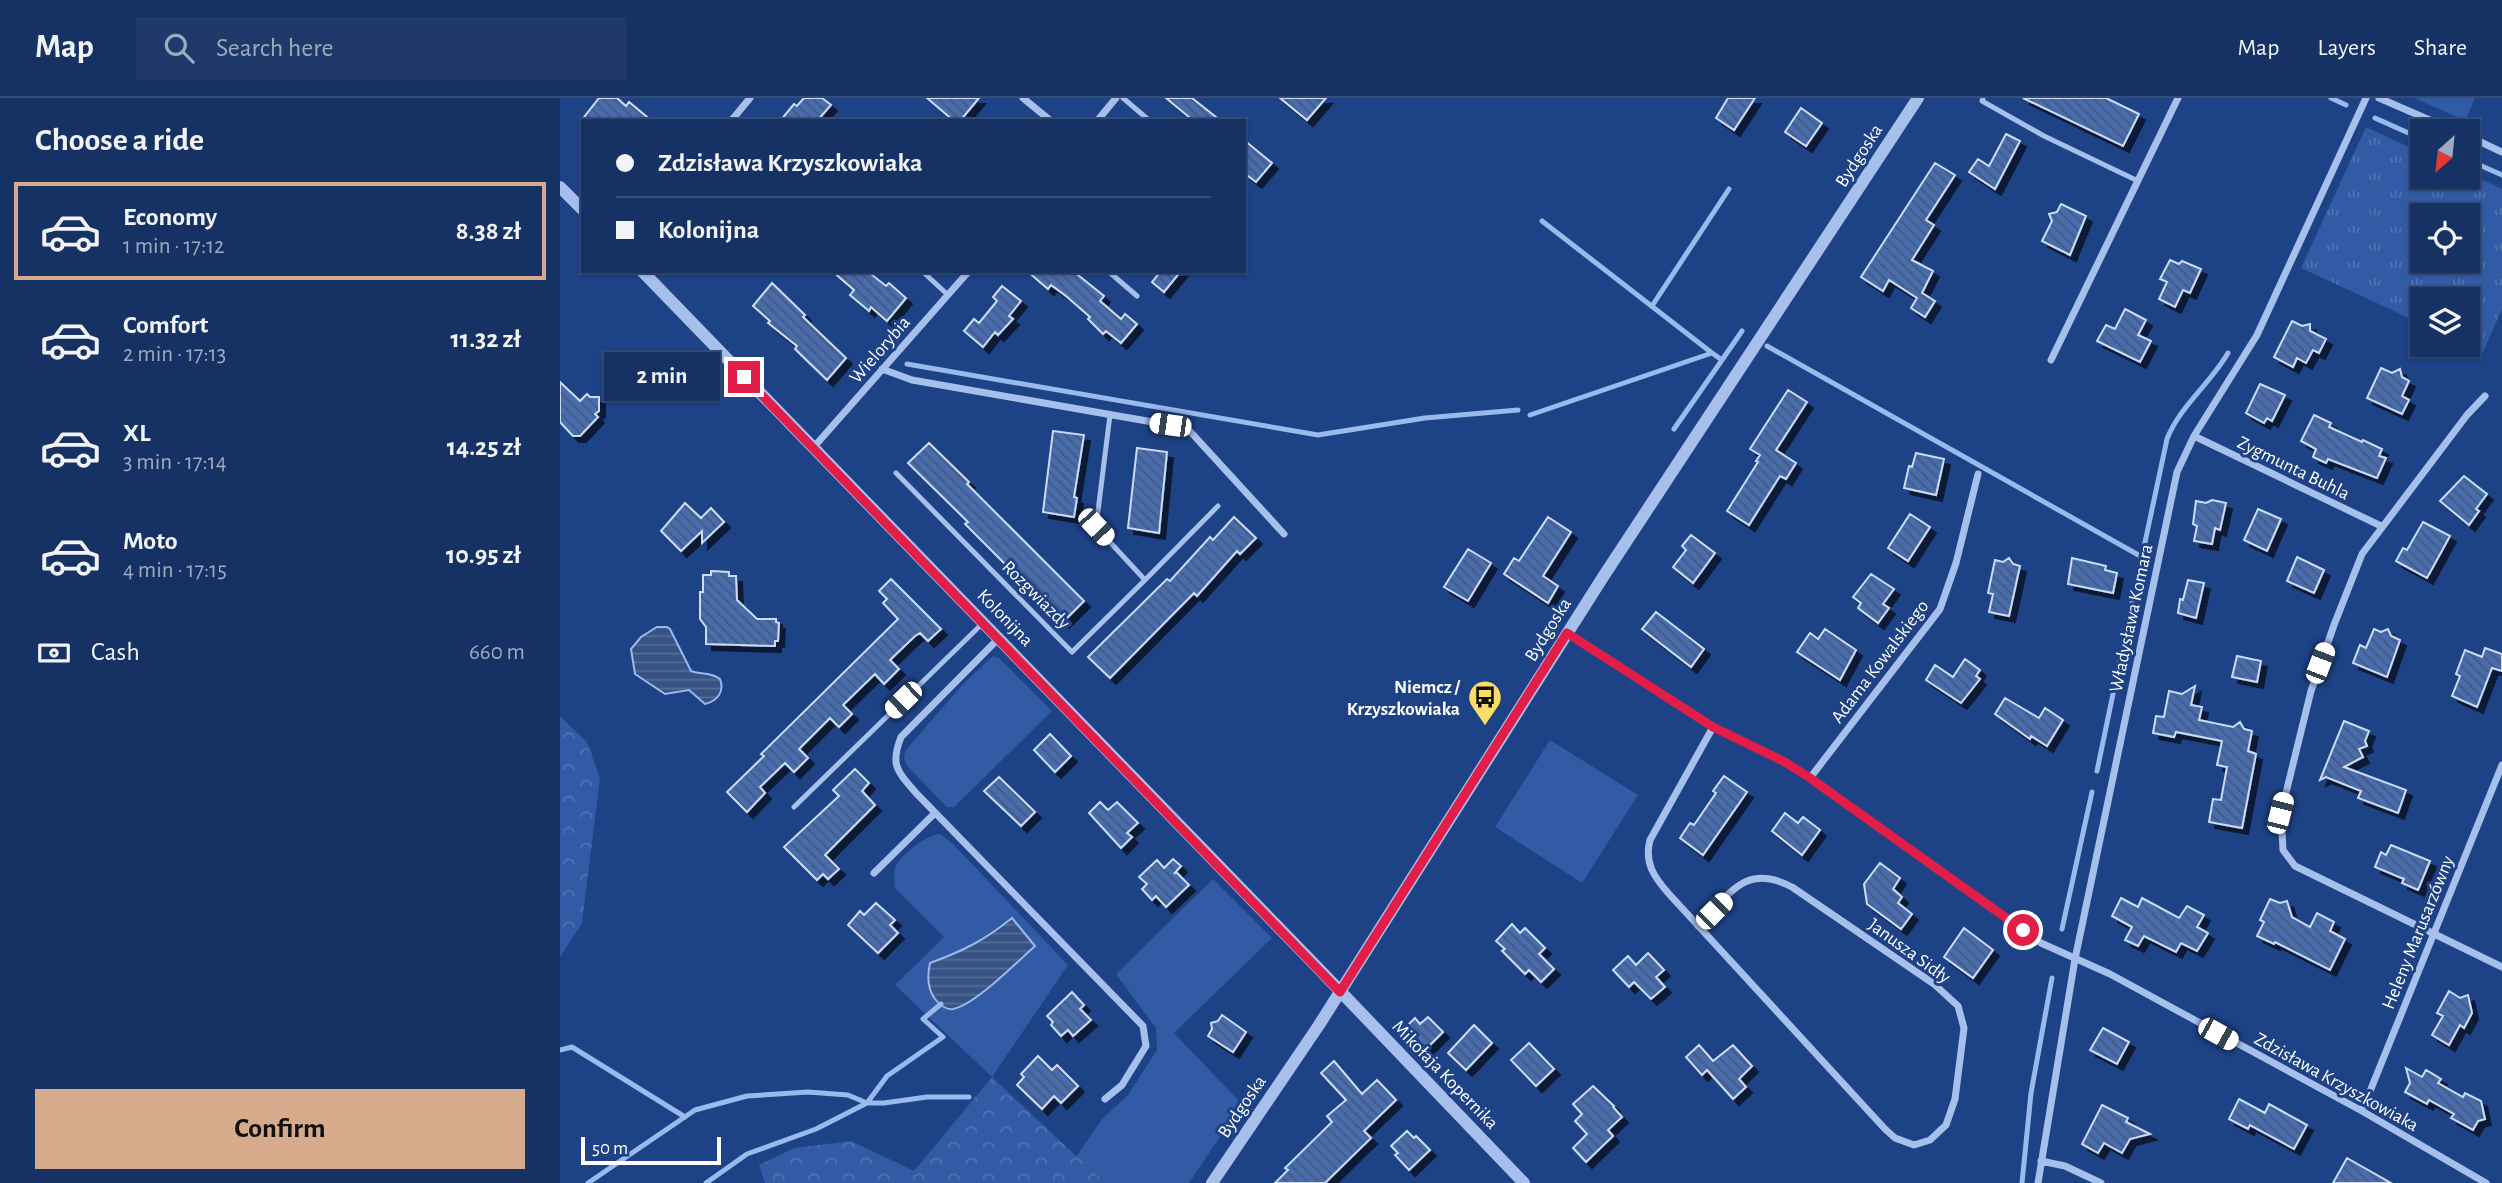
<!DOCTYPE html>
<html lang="en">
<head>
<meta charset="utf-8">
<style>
  :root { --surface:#163264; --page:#1f3a6a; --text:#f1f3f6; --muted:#9eaabf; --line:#354d78; --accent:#d6ab8b }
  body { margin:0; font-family:"Alegreya Sans",sans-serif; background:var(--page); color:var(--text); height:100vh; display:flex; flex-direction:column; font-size:26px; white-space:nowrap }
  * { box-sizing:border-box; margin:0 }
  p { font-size:23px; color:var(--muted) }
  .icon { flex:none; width:38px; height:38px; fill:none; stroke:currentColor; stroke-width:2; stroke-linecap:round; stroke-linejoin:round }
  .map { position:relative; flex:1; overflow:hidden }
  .sheet { display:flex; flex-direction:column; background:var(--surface); width:560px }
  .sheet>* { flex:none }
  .guide { position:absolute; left:21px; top:21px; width:665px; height:154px; border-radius:0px; box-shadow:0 2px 5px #0004,0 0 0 2px var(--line); display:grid; align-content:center; height:154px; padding:0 35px; background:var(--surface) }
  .needle { width:46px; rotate:207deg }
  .controls { position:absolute; left:1850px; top:21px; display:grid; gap:14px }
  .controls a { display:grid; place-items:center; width:70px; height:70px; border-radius:0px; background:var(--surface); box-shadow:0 2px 5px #0004,0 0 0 2px var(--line); font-size:35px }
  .scale { position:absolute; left:21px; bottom:18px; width:140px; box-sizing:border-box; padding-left:7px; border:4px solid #fff; border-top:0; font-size:19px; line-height:24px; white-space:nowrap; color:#fff; -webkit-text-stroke:5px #1e4286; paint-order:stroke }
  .end { position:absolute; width:32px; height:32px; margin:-16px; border:9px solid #e11d48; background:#fff; box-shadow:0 0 0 4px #fff }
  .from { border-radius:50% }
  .bubble { position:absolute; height:49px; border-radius:0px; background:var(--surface); box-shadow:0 2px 5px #0004,0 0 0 2px var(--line); font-size:23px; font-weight:700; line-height:49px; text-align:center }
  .car { position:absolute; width:21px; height:42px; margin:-21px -10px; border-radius:9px; box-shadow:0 0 5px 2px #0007; background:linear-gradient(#fff 24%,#345 0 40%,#fff 0 76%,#345 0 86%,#fff 0) }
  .guide b { display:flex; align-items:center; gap:24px; height:66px; font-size:26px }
  .guide b+b { border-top:2px solid var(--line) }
  .guide i { width:18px; height:18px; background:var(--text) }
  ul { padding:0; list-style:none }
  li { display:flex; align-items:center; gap:21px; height:98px; margin:0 14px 10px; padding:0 21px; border:4px solid transparent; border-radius:0px }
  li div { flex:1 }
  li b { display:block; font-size:26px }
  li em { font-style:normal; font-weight:700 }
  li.on { border-color:var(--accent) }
  li>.icon { width:63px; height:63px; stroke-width:1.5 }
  h2 { padding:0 35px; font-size:32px; line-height:84px }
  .pay { display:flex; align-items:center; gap:18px; height:77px; padding:0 35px; font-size:26px }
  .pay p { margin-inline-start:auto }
  .button { display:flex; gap:14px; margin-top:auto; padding:14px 35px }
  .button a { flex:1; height:80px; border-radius:0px; background:var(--accent); color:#111; font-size:28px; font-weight:700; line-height:80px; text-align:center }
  header { display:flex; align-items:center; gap:42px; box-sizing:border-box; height:98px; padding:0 35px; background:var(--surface); border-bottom:2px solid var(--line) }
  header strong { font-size:33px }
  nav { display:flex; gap:38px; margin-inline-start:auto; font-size:24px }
  .search { width:490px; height:63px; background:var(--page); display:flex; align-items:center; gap:18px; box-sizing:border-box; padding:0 24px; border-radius:0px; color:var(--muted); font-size:26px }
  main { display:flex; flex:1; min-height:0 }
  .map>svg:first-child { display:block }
  .grass { fill:#315ba4; fill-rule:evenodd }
  .forest { fill:url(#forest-crowns) }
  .park { fill:url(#park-tufts); fill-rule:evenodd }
  .water { fill:url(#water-rules); stroke:#9ab9ec; stroke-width:2 }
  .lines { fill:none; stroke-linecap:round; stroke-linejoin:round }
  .stream { stroke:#9ab9ec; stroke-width:5 }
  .building { fill:url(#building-back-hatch); stroke:#cbdcf8; stroke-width:2; filter:url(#shadow) }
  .service { stroke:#a7bfeb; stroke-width:5 }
  .minor { stroke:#a7bfeb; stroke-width:7 }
  .tertiary { stroke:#a7bfeb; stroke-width:12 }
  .route { stroke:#e11d48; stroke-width:9 }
  .labels { text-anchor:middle; stroke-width:6; stroke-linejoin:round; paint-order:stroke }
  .street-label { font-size:19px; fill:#fff; stroke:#1e4286 }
  .poi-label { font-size:19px; font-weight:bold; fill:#fff; stroke:#1e4286; text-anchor:end }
</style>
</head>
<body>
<header>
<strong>Map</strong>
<div class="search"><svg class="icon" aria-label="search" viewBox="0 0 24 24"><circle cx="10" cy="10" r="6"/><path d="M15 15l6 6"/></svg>Search here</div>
<nav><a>Map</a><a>Layers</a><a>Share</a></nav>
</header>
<main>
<section class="sheet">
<h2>Choose a ride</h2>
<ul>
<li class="on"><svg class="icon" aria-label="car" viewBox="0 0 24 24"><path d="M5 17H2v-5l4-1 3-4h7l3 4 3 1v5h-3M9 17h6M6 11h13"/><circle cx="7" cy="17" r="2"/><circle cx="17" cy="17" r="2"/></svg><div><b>Economy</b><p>1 min · 17:12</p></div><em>8.38 zł</em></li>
<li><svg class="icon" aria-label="car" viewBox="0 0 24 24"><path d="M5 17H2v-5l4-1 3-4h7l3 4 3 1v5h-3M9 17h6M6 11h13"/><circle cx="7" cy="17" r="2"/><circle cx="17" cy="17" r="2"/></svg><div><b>Comfort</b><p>2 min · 17:13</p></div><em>11.32 zł</em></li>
<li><svg class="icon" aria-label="car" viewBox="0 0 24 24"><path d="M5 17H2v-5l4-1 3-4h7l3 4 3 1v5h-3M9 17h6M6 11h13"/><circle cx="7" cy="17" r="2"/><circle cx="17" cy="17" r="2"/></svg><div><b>XL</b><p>3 min · 17:14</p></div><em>14.25 zł</em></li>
<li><svg class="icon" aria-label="car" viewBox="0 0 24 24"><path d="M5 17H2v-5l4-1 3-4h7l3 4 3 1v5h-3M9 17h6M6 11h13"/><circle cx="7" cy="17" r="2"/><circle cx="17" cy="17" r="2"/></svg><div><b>Moto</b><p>4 min · 17:15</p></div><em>10.95 zł</em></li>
</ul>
<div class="pay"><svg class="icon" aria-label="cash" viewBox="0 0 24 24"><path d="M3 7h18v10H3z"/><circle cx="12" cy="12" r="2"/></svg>Cash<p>660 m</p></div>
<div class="button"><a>Confirm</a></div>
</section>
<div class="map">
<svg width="1942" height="1085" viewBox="0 0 1942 1085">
  <defs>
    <pattern id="forest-crowns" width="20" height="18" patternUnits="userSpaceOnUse" patternTransform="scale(1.75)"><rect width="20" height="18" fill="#315ba4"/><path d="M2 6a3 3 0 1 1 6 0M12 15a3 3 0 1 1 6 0" fill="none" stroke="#5074b2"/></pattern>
    <pattern id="park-tufts" width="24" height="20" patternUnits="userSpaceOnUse" patternTransform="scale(1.75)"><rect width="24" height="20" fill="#315ba4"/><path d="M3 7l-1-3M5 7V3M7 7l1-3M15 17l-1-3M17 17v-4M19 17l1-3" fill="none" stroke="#5074b2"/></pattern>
    <pattern id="water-rules" width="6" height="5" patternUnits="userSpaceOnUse" patternTransform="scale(1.75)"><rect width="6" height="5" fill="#375284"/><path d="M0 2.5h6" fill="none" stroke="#556c96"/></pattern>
    <pattern id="building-back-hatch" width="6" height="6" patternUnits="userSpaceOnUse" patternTransform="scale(1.75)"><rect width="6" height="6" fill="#466caf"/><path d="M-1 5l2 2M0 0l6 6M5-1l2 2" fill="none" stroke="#4a5974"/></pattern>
    <filter id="shadow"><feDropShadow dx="6" dy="6" stdDeviation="0" flood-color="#0009"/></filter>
  </defs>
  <rect width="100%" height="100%" fill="#1e4286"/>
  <!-- grass -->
  <path class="grass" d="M1855 0H1915L1905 23Z
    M433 558 439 560 492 613 394 709H387L347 668 344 661 345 653 403 586Z
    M990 642 1078 697 1022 785 935 729Z
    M380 736 392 745 508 867 432 979 335 887 384 839 335 790C334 782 333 773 337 766 346 753 365 738 380 736ZM452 820 474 848 422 895 373 899 367 878 370 865C405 853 424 843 452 820Z
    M653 781 712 840 614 935 682 1006 629 1085H545L516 1059 542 1021 568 997 597 952 596 930 556 876Z"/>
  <!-- forest -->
  <path class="forest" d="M0 618 27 644 40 680 22 825 0 859Z
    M432 979 545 1085H205L199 1067 234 1050 291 1043 354 1073Z"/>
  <!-- park -->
  <path class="park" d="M1806 29 1862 55V79H1908V75L1942 91V211L1923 254 1906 247 1908 201H1862V226L1741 170ZM1862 117H1908V163H1862Z"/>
  <!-- water -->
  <path class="water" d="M97 529H107L110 531 131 573C142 577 151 574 160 581 165 594 157 603 145 606L129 592 105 596 75 576 71 551 81 539Z
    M452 820 475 848C457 864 415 907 393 911 386 912 379 906 375 901 367 890 367 878 370 865 403 853 425 842 452 820Z"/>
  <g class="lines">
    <!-- stream -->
    <path class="stream" d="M1771 0 1786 7
      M1815 20 1862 41
      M1908 62 1942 77
      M982 123 1152 255
      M1092 208 1169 91
      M1207 248 1582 459
      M347 266 758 337 865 320 958 312
      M970 317 1152 255 1162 262 1182 233
      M1114 331 1162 262
      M1571 510 1607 341C1620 308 1650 286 1668 255
      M1537 673 1565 538
      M1502 831 1532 694
      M0 952 12 949 125 1019
      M28 1085 135 1012 187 998 248 994 288 997 307 1005H324L367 999H409
      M146 1085 187 1056 256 1031 307 1005 327 978 383 939 363 921 381 906
      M1462 1085 1471 995 1492 880"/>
  </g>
  <!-- building -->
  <path class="building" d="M39 0H57L66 8 69 4 92 23H21Z
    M244 0H262L271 7 257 23H220L234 6 237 8Z
    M367 0H419L400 23H394Z
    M606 0H632L661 23H625L629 19Z
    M720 0H766L747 22Z
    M1168 0H1195L1174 32 1156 20Z
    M1463 0H1546L1579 16 1563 48Z
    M1241 10 1262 25 1246 48 1225 34Z
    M1446 36 1460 43 1435 91 1409 74 1418 61 1429 68Z
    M684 42 712 65 696 84 684 75Z
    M1375 65 1395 77 1366 122 1374 127 1352 162 1373 173 1362 195 1375 203 1365 219 1351 210 1357 200 1329 182 1323 193 1301 179Z
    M1501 106 1526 118 1510 157 1482 143 1492 123 1489 116 1497 114Z
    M1610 162 1619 166 1622 163 1641 171 1630 195 1623 192 1615 209 1599 201 1607 184 1600 181Z
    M272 173H307L326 188 329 185 346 200 327 223 311 209 309 213 290 197 294 192Z
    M467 173H513L544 198 540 203 561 221 565 216 577 226 561 245 546 233 543 236 528 221 530 219 506 198 491 187 488 191Z
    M601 173H621L604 194 592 184Z
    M212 185 245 217 243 219 286 260 267 282 235 251 237 248 208 225 210 223 193 208Z
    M442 188 461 203 449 218 453 221 438 237 435 234 423 249 404 233 414 221 419 225 437 203 433 199Z
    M1565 211 1586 222 1578 237 1591 243 1580 264 1537 243 1546 227 1555 231Z
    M1732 223 1742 228 1750 226V233L1766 241 1759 255 1753 252 1746 265 1737 260 1733 269 1714 259Z
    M1821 270 1832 275 1840 271 1842 279 1849 283 1842 298 1849 302 1842 316 1807 300Z
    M0 284 20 303 27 296 30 299H39V313L35 316 38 319 20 338H13L0 324Z
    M1700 286 1725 297 1712 323 1707 320 1704 325 1686 315Z
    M1228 292 1247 304 1216 352 1236 365 1226 381 1220 378 1189 427 1167 413 1198 364 1196 363 1200 357 1190 351Z
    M1754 317 1771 325 1769 329 1802 344 1803 342 1822 351 1819 358 1826 360 1817 380 1768 361 1766 365 1753 359 1756 351 1741 343Z
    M493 333 524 337 514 399 517 400 514 419 483 414Z
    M369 345 409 384 407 386 524 503 503 524 405 426 408 424 348 365Z
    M577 350 607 354 599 435 568 430Z
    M1356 355 1384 361 1376 397 1344 390 1349 368 1352 369Z
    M1904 378 1927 396 1916 411 1919 413 1909 427 1880 403Z
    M1652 402 1666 405 1660 432 1655 430 1652 446 1634 443 1637 428 1633 426 1636 403 1646 405Z
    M125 405 141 420 151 410 164 424 142 445V433L121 453 101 433Z
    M1698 411 1721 421 1707 453 1684 442Z
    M1350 416 1370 429 1348 463 1328 450Z
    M674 419 696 440 680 456 677 453 637 498 634 495 550 580 528 559 607 481 610 483 650 439 653 442Z
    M988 419 1011 434 983 478 998 488 988 505 944 476 954 460 959 463Z
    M1863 424 1890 438 1867 480 1836 463 1843 450 1847 452Z
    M1131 437 1155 455 1133 485 1113 469 1126 452 1122 448Z
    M908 451 931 465 908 503 884 489Z
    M1737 459 1764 472 1754 495 1727 483Z
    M1449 460 1453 466 1460 468 1449 518 1429 514 1433 496 1428 495 1435 462 1443 464Z
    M1512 460 1546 468 1545 472 1557 475 1553 495 1508 486Z
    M151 473 169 474V478H176L177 502 197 521H216V524L219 525 218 543H215V548L146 546V529L140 521V494H143V477H151Z
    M1311 476 1334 491 1323 506 1329 510 1318 525 1298 510 1301 505 1293 499Z
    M331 481 381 531 368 543 360 535 355 538 330 562 339 571 324 586 315 576 283 607 292 616 279 629 270 620 239 651 248 660 234 674 225 665 200 689 205 695 187 714 167 694 204 658 201 656 338 521 323 505 327 501 319 493Z
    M1628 482 1644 485 1636 520 1618 515 1620 501 1623 502Z
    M1096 514 1144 551 1131 569 1082 531Z
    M1265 531 1296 552 1280 582 1237 554 1250 535 1258 541Z
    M1814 531 1821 534 1828 531 1831 538 1840 542 1827 579 1793 565 1800 547 1806 550Z
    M1925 550 1942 556V573L1932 570 1917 609 1892 598 1900 578 1896 576 1905 552 1922 559Z
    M1677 558 1701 563 1697 584 1672 579Z
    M1405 561 1420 572 1416 578 1420 581 1401 605 1366 582 1375 567 1393 579Z
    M1635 588 1631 607 1642 609 1639 622 1673 629 1680 624 1684 631 1692 633 1688 653 1696 656 1682 730 1649 724 1653 701 1661 702 1667 669 1657 667 1662 643 1616 634 1614 639 1593 635 1596 618 1604 619 1609 593 1622 596Z
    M1445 600 1479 620 1485 610 1503 622 1487 648 1471 638 1470 641 1435 616Z
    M1784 623 1809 633 1805 643 1807 648 1799 651 1803 659 1784 669 1846 692 1838 715 1798 700 1801 693 1766 679 1760 682Z
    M490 636 511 658 495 674 474 652Z
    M295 671 309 685 302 693 315 707 265 757 279 771 268 781 263 776 257 782 224 749 279 698 273 692Z
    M1164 678 1187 694 1143 757 1120 740 1130 725 1134 727 1156 695 1153 693Z
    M439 679 475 714 461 728 424 693Z
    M540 704 548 712 557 704 578 725 567 735 572 739 561 750 529 715Z
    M1225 715 1238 725 1243 719 1260 732 1242 757 1212 733Z
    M1831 747 1870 763 1858 792 1842 785 1844 781 1815 769 1821 754 1826 757Z
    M613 761 621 768 614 776 616 774 629 787 606 809 596 798 592 802 582 791 587 786 579 779 597 762 604 770Z
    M1320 765 1340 780 1333 791 1342 799 1338 805 1352 816 1341 831 1307 806 1304 786Z
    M1561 800 1578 809 1582 800 1619 820 1627 808 1644 817 1637 829 1648 835 1637 853 1621 845 1616 854 1584 838 1578 848 1565 842 1572 829 1552 818Z
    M1710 801 1720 805 1727 803 1732 819 1750 829 1757 815 1774 824 1770 833 1785 841 1770 872 1715 844 1714 846 1697 838 1704 824 1700 822Z
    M316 805 335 822 330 827 338 835 318 855 288 827 300 813 304 817Z
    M952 826 960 835 965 830 985 850 979 856 994 871 981 884 969 872 965 876 942 853 945 851 936 843Z
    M1404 830 1433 852 1413 880 1384 859Z
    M1088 855 1104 872 1096 879 1105 889 1091 901 1074 884 1069 889 1053 872 1068 858 1076 867Z
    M1889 893 1900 900 1908 897 1912 915 1904 930 1900 927 1889 947 1872 937 1883 918 1877 915Z
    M512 894 524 907 520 911 531 922 513 938 508 932 501 938 491 927 493 924 487 918Z
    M662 917 686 934 673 954 648 938 652 931 651 925 658 923Z
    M868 919 883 934 863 954 842 933 855 920 860 926Z
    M914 927 932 945 906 972 888 955Z
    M1543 930 1569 944 1557 966 1530 952Z
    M969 945 994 971 976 988 951 962Z
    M1139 947 1153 963 1173 947 1192 968 1179 981 1186 989 1173 1001 1147 972 1142 977 1126 959Z
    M478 958 492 972 497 967 518 988 501 1005 494 998 482 1011 457 987 464 979 461 976Z
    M774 963 802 996 817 982 836 1002 804 1033 811 1040 765 1085H715L728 1072 725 1070 772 1024 767 1018 786 1002 761 975Z
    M1846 970 1862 979 1866 972 1881 981 1878 985 1903 999 1905 995 1921 1003 1925 1021 1918 1023 1913 1032 1891 1020 1894 1016 1869 1002 1867 1006 1845 994 1850 985Z
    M1033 988 1054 1008 1053 1009 1062 1019 1048 1032 1053 1038 1026 1064 1013 1050 1027 1036 1015 1023 1022 1016 1013 1006Z
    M1679 1001 1705 1015 1709 1006 1747 1027 1734 1051 1690 1027 1688 1031 1669 1021Z
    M1542 1007 1568 1020 1566 1024 1590 1036 1570 1041 1562 1055 1544 1045 1538 1055 1522 1046Z
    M847 1033 854 1040 856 1038 870 1052 849 1072 835 1057 838 1055 831 1048Z
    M1787 1060 1831 1085H1773Z"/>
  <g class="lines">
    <!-- service -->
    <path class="service" d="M563 0 590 23
      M1423 0 1422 3 1484 38 1578 83
      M362 173 388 197
      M548 173 577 198
      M336 375 512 554 585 482 536 429 550 317
      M585 482 658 408
      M234 709 424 524"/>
    <!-- minor -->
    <path class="minor" d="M463 0 491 23
      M1819 0 1895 33
      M171 23 190 0
      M537 23 556 0
      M1908 38 1942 54
      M1491 262 1618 0
      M322 271 352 282 627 330 724 436
      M1925 298 1907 317 1802 456 1774 527 1751 593 1721 715 1723 752 1735 768 1942 869
      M1634 338 1821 428
      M253 350 409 173
      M1007 535 1153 629 1225 664 1250 680 1481 845 1550 876 1802 1013 1926 1085
      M439 540 341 639C330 667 337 673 356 695L583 928 586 948 562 987 545 1001
      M1250 680 1380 511 1396 465 1418 376
      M314 775 375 715
      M1138 828C1170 797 1184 764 1232 789L1374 886 1398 908 1404 930 1395 1001 1386 1027 1370 1042 1354 1047 1335 1040 1325 1031 1109 796C1094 779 1084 765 1090 742L1153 629
      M1802 1013 1942 667
      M1481 1063 1505 1068 1541 1085
      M1478 1085 1515 861 1617 374 1634 338 1697 237 1806 0"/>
    <!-- tertiary -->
    <path class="tertiary" d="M0 89 23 112
      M82 173 758 870 964 1085
      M652 1085 759 927 1043 479 1358 0"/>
  </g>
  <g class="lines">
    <!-- route -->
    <path class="route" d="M184 279 780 894 1007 535 1153 629 1225 664 1250 680 1463 832"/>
  </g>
  <!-- icons -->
  <defs>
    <g id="bus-pin" transform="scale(1.75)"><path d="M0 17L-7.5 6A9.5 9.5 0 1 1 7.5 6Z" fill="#fadc66" stroke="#1e4286"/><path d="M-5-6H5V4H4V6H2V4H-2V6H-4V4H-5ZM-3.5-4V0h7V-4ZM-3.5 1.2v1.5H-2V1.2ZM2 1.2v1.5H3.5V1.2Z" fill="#111"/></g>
  </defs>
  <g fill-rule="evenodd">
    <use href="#bus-pin" x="925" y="599"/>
  </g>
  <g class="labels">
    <!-- street labels -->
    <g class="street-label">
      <text transform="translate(1298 57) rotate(-57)" y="7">Bydgoska</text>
      <text transform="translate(319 251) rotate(-49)" y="7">Wielorybia</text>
      <text transform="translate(1734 369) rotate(26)" y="7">Zygmunta Buhla</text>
      <text transform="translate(477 496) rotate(45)" y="7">Rozgwiazdy</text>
      <text transform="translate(446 519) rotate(46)" y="7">Kolonijna</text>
      <text transform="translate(1570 520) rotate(-78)" y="7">Władysława Komara</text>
      <text transform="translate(987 531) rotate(-58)" y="7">Bydgoska</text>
      <text transform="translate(1319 563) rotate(-53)" y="7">Adama Kowalskiego</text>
      <text transform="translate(1857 834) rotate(-68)" y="7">Heleny Marusarzówny</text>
      <text transform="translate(1350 852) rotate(36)" y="7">Janusza Sidły</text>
      <text transform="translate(886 976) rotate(46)" y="7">Mikołaja Kopernika</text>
      <text transform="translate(1777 983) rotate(29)" y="7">Zdzisława Krzyszkowiaka</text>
      <text transform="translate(681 1008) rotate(-56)" y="7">Bydgoska</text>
    </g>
    <!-- poi labels -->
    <g class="poi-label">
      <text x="900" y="595">Niemcz /<tspan x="900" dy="22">Krzyszkowiaka</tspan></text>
    </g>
  </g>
</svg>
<div class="controls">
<a><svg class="needle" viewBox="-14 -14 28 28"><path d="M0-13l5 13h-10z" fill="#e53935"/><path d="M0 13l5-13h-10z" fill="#9eaabf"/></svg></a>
<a><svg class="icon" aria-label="locate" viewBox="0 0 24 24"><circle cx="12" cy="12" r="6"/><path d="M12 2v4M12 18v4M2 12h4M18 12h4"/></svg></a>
<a><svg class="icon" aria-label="layers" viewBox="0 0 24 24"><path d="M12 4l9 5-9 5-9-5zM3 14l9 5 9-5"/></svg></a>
</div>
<div class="scale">50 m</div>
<i class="end from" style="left:1463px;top:832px"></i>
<i class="end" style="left:184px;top:279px"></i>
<div class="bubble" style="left:44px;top:254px;width:116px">2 min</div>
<i class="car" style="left:610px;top:327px;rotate:278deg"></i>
<i class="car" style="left:536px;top:429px;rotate:137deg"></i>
<i class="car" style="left:1760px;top:565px;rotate:21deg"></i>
<i class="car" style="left:343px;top:602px;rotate:226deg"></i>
<i class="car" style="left:1720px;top:715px;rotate:14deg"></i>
<i class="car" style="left:1154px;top:813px;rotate:45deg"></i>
<i class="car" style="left:1658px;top:936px;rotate:119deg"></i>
<div class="guide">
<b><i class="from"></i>Zdzisława Krzyszkowiaka</b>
<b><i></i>Kolonijna</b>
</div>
</div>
</main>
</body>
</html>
